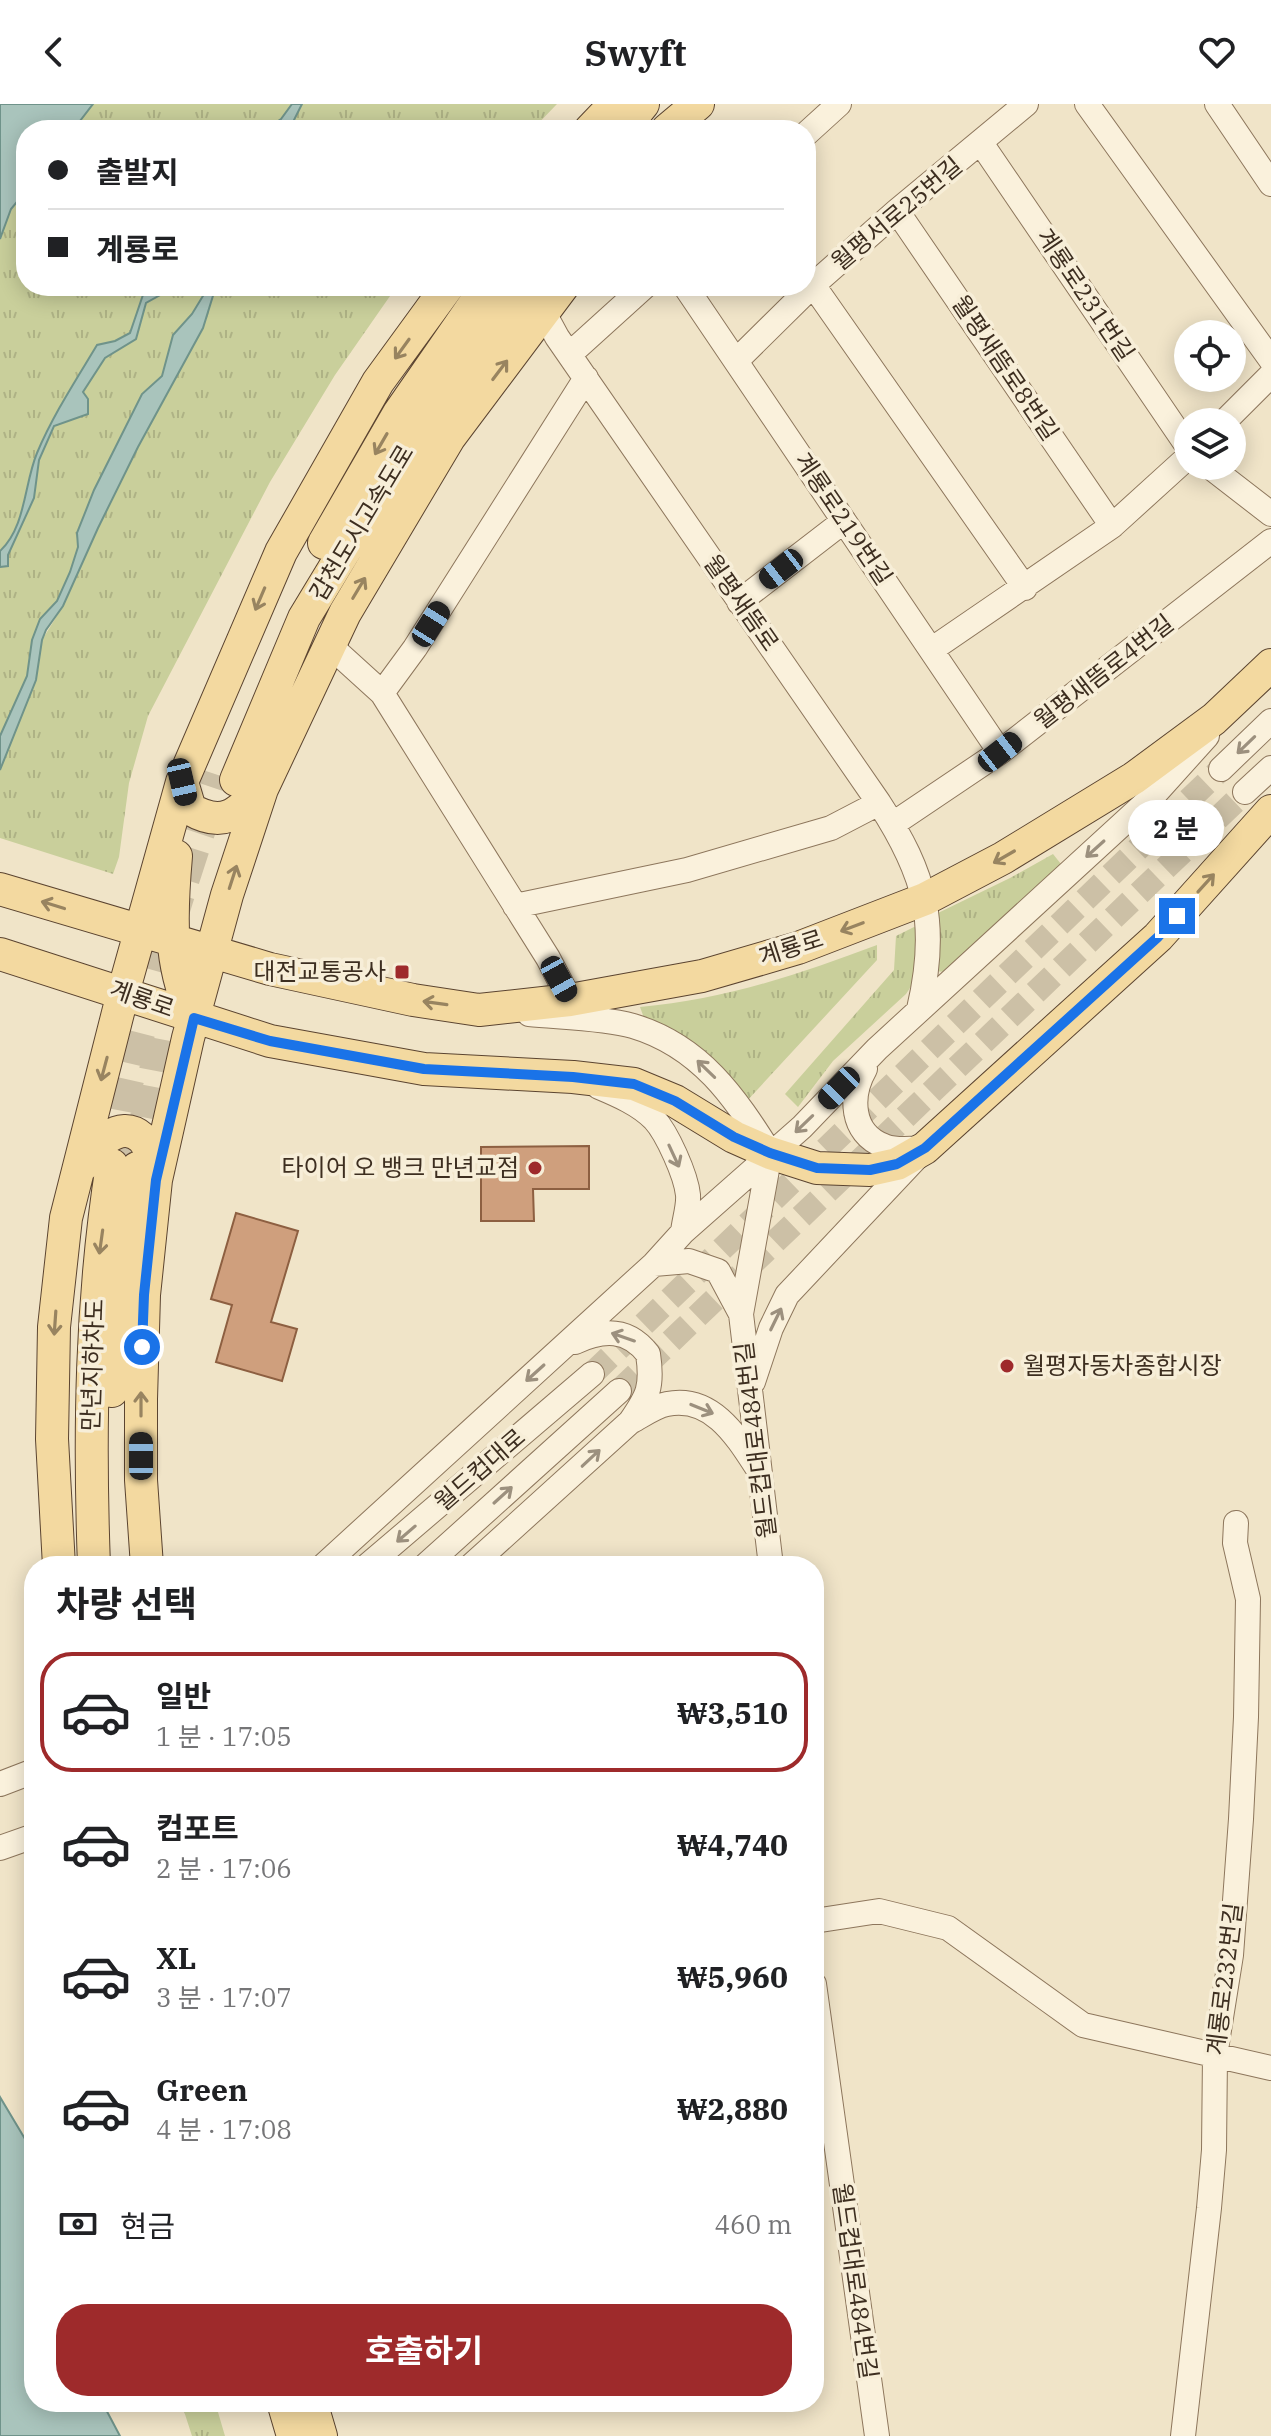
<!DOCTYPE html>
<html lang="ko">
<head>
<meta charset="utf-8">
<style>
  :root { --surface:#fff; --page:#f6f6f6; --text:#202124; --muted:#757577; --line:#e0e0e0; --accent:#9e2a2b }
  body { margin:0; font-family:"IBM Plex Serif","Noto Sans KR",serif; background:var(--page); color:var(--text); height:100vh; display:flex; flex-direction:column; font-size:30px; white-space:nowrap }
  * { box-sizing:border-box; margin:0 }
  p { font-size:26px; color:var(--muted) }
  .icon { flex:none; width:44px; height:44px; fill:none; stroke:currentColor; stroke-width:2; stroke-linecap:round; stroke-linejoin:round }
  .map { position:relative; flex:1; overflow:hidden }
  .sheet { position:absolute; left:24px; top:1452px; width:800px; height:856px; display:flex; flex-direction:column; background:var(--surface); border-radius:32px; box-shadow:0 4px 20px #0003 }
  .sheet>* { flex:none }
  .banner { position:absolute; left:16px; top:16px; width:800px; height:176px; border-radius:32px; box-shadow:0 4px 20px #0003; display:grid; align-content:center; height:176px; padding:0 32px; background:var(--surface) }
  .controls { position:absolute; left:1174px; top:216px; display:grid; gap:16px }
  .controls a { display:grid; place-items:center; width:72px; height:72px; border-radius:50%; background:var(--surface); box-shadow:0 4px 20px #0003; font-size:40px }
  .end { position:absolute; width:36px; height:36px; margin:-18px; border:10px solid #1a73e8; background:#fff; box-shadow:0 0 0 4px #fff }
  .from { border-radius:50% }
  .bubble { position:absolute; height:56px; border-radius:28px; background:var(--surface); box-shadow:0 4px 20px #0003; font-size:26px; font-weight:700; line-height:56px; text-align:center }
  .car { position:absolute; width:24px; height:48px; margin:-24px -12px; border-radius:10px; box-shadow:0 0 6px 2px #0007; background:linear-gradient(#222 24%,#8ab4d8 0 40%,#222 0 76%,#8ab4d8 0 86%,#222 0) }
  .banner b { display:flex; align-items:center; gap:28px; height:76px; font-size:30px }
  .banner b+b { border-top:2px solid var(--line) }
  .banner i { width:20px; height:20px; background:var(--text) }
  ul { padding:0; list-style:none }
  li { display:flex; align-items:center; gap:24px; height:120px; margin:0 16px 12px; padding:0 16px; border:4px solid transparent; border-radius:32px }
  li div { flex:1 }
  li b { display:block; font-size:30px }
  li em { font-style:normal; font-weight:700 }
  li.active { border-color:var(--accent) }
  li>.icon { width:72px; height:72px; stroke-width:1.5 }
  h2 { padding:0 32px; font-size:36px; line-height:96px }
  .pay { display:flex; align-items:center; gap:20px; height:88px; padding:0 32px; font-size:30px }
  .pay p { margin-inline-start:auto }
  .action { display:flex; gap:16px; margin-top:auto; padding:16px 32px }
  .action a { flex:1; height:92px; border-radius:32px; background:var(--accent); color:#fff; font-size:32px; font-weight:700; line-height:92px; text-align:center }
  header { display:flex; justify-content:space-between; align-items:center; height:104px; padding:0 32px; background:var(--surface); font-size:36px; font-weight:700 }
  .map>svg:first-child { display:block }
  .grass { fill:url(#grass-tufts) }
  .water { fill:#a9c4bc; stroke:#6f938a; stroke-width:2 }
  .building { fill:#cf9f7d; stroke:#8d5f41; stroke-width:2 }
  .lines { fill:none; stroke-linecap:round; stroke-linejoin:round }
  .minor-tunnel { stroke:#ccc0a6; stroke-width:24; stroke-dasharray:24 12; stroke-linecap:butt }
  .major-tunnel { stroke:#ccc0a6; stroke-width:32; stroke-dasharray:32 16; stroke-linecap:butt }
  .minor-casing { stroke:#8d765c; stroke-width:26 }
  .major-casing { stroke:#5b4430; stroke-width:34 }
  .minor { stroke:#faf1dc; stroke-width:24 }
  .major { stroke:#f3d9a0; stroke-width:32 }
  .oneway { stroke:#988460 }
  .oneway2 { stroke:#9c907e }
  .route { stroke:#1a73e8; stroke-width:10 }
  .poi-dot { fill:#9e2a2b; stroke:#f7eed8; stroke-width:3 }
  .labels { text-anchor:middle; stroke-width:7; stroke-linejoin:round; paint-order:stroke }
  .street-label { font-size:24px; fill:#3d2e20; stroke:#f7eed8 }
  .poi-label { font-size:24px; fill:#3d2e20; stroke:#f7eed8; text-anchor:end }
</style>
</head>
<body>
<header><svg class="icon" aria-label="back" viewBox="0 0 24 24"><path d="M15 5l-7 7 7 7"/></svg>Swyft<svg class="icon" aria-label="heart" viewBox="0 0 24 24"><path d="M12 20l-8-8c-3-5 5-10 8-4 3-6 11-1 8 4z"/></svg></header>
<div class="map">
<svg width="1271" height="2332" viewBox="0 0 1271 2332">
  <defs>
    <pattern id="grass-tufts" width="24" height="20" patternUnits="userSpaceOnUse" patternTransform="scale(2)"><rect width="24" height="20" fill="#c9cf9b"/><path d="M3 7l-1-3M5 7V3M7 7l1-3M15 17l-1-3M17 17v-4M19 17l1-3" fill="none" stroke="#aeb285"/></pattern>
  </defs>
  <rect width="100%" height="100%" fill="#f0e4c8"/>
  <!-- grass -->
  <path class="grass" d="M93 0H292L281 15 265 26H73Z
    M302 0H557L532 26H289Z
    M26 87V182H146L130 229 115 237 97 241C77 277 54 312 37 350 23 380 26 422 0 447V135L11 105Z
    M169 182H209L192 210 173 231 162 272 142 290 94 386 77 429 78 443 70 468 57 497 40 515 32 536 27 572 0 632V463L8 462V451L34 394 39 356 54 322 88 310 83 288 105 254 136 235 146 199 162 190Z
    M216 182H397L335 271 270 378 148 612 129 679 119 753 113 770 0 734V666L36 576 42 536 63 502 98 424 138 343 203 224Z
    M1053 750 1061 760 946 868 934 867V815L938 809 1010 774Z
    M914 823 922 827 914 878 906 890 833 957 798 1003 785 990 894 866 896 832Z
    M877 841V856L745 999C714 958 694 932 644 914L640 903C723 896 800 870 877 841Z
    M181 2298H215L225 2332H192Z"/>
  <!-- water -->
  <path class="water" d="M0 0H93L73 26H26V87L11 105 0 135Z
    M292 0H302L289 26H280L282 19 272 26H265L281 15Z
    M146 182H169L162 190 146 199 136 235 105 254 83 288 88 295V310L54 322 39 356 34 394 8 451V462L0 463V447C26 423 24 380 37 349 53 311 76 276 97 241L115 237 130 229Z
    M209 182H216L203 224 138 343 98 424 63 502 46 526 42 536 36 576 0 666V632L27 572 32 536 40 515 57 497 70 468 78 443 77 429 94 386 142 290 162 272 173 231 192 210Z
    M0 1993 34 2050V2298H102L120 2332H0Z"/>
  <!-- building -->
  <path class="building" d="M589 1042V1085H533L534 1117H481V1043Z
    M236 1109 298 1127 271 1218 297 1225 282 1277 216 1258 232 1201 211 1195Z"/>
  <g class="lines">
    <!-- minor-tunnel -->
    <path class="minor-tunnel" d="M592 1270 1221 665
      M619 1287 1245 688"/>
    <!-- major-tunnel -->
    <path class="major-tunnel" d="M113 1054C134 923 176 796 218 671
      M137 1061 163 925"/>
    <!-- minor casing -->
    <g class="minor-casing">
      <path id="minor" d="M1087 0 1271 256
        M1217 0 1271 80
        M806 30 839 0
        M981 39 1188 343
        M897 107 1112 422
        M813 181 1025 484
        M685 182 1000 648
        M544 209 557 233 879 699C926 771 939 820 919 905
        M571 249 645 182
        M736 257 813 181 897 107 1026 0
        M1224 318 1271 271
        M1209 362 1271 410
        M739 498 844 417
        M328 540 382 589 548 854 570 896
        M931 546 1112 422 1188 353
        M382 589 415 544 586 274
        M1221 665 1271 617
        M1245 688 1271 664
        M893 720 1000 648 1271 437
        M515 802 687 766 831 724 879 699
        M529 910C558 913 606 914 633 922 700 942 735 993 770 1049L741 1210 771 1462
        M865 965C850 991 850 1029 884 1042 896 1047 911 1045 923 1044
        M599 983C618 991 639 1000 654 1015 667 1029 686 1071 688 1091 689 1102 684 1117 683 1128
        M654 1160 689 1157 718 1167 741 1210
        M753 1278 771 1224 787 1191 917 1053
        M632 1317C643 1311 656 1302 667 1300 711 1291 736 1331 756 1362
        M323 1462 654 1160 683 1128 802 1023 877 945 1153 692 1207 632
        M367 1462 592 1270
        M425 1462 619 1287
        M471 1462 630 1318C648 1292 653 1283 648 1250 628 1224 603 1225 575 1238
        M0 1680 34 1667
        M0 1744 34 1732
        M814 1817 879 1807 948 1824 1083 1921 1271 1964
        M814 1880 877 2332
        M1183 2332 1209 2104 1214 2046 1215 1951 1231 1851 1241 1715 1246 1613 1248 1495 1235 1439 1236 1419"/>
    </g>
    <!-- major casing -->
    <g class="major-casing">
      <path id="major" d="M590 26 615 0
        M622 26 643 0
        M667 26 698 0
        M324 439 399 309 487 182
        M236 676 304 514 416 329 523 182
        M182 678 190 705C224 725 238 709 262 685
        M176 752C171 809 168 861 194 914
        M0 785 270 865 413 896 479 906 570 896 702 872 798 844 925 795 1003 754 1134 674 1214 615 1271 561
        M0 850 270 937 424 965 573 973 634 980 675 997 734 1033 770 1049 817 1064 870 1066 897 1060 925 1044 1158 833 1271 707
        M82 1062C93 1044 119 1013 142 1034 152 1044 154 1063 156 1076
        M112 1287 119 1186 137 1064
        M59 1462 52 1335 54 1223 66 1114 123 889 182 678 281 448 378 278 448 182
        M94 1462C89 1327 91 1195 112 1061
        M147 1462 141 1376V1295L144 1191 156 1076 188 934 227 791 262 685 345 509 449 334 563 182
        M283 2298 293 2332
        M311 2298 321 2332"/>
    </g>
    <!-- minor -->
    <use href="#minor" class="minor"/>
    <!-- major -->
    <use href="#major" class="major"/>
  </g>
  <!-- one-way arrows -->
  <defs><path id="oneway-shaft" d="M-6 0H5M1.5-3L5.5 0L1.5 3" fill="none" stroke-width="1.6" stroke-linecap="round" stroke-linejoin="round" transform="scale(2)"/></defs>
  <g class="oneway">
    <use href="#oneway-shaft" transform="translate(402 245) rotate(126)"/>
    <use href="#oneway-shaft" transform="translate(500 266) rotate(-53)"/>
    <use href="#oneway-shaft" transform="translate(381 340) rotate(120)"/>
    <use href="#oneway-shaft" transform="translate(359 484) rotate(-59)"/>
    <use href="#oneway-shaft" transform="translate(260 495) rotate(113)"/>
    <use href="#oneway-shaft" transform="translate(1004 753) rotate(150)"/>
    <use href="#oneway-shaft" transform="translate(233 773) rotate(-72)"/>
    <use href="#oneway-shaft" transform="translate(1206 779) rotate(-48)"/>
    <use href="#oneway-shaft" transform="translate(53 801) rotate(-163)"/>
    <use href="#oneway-shaft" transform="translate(852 823) rotate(159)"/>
    <use href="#oneway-shaft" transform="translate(435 899) rotate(-172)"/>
    <use href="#oneway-shaft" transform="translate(104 965) rotate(105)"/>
    <use href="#oneway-shaft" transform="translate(101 1138) rotate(98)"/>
    <use href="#oneway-shaft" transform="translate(55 1219) rotate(94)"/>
    <use href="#oneway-shaft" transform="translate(141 1300) rotate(-90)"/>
  </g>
  <g class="oneway2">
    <use href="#oneway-shaft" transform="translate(1246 641) rotate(136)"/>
    <use href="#oneway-shaft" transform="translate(1095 745) rotate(138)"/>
    <use href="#oneway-shaft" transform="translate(706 965) rotate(-136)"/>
    <use href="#oneway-shaft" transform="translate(804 1020) rotate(136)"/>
    <use href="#oneway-shaft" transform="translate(674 1052) rotate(65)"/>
    <use href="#oneway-shaft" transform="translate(776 1215) rotate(-64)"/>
    <use href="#oneway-shaft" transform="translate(623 1233) rotate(-161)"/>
    <use href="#oneway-shaft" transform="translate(535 1269) rotate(138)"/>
    <use href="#oneway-shaft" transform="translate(702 1305) rotate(22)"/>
    <use href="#oneway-shaft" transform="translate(591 1354) rotate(-43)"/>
    <use href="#oneway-shaft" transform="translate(503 1391) rotate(-42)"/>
    <use href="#oneway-shaft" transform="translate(406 1430) rotate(139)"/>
  </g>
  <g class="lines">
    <!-- route -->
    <path class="route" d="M142 1243 144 1191 156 1076 194 914 270 937 424 965 573 973 634 980 675 997 734 1033 770 1049 817 1064 870 1066 897 1060 925 1044 1158 833 1177 812"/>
  </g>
  <!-- markers -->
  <g class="poi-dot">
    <rect x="394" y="860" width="16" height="16" rx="4"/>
    <circle cx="535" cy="1064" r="8"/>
    <circle cx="1007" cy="1262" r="8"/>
  </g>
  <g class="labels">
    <!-- street labels -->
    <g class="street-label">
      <text transform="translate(897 110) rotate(-40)" y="8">월평서로25번길</text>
      <text transform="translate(1085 191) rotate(56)" y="8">계룡로231번길</text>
      <text transform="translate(1005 264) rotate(56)" y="8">월평새뜸로8번길</text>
      <text transform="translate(843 415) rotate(56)" y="8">계룡로219번길</text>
      <text transform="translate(362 419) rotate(-59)" y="8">갑천도시고속도로</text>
      <text transform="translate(741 499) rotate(55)" y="8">월평새뜸로</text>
      <text transform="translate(1104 568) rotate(-38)" y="8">월평새뜸로4번길</text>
      <text transform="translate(791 844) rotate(-18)" y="8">계룡로</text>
      <text transform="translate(142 895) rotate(19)" y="8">계룡로</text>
      <text transform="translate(93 1261) rotate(-88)" y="8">만년지하차도</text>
      <text transform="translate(756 1336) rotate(-97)" y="8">월드컵대로484번길</text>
      <text transform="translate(480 1366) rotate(-41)" y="8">월드컵대로</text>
      <text transform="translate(1225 1875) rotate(-83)" y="8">계룡로232번길</text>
      <text transform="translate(855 2177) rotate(82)" y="8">월드컵대로484번길</text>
    </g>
    <!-- poi labels -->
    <g class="poi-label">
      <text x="386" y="876">대전교통공사</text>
      <text x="519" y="1072">타이어 오 뱅크 만년교점</text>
      <text x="1023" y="1270" text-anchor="start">월평자동차종합시장</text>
    </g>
  </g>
</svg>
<div class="controls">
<a><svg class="icon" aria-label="locate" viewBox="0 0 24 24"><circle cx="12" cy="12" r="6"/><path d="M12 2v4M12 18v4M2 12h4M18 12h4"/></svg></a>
<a><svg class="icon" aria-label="layers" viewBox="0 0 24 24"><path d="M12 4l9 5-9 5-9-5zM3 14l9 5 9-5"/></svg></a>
</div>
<i class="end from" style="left:142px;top:1243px"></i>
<i class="end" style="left:1177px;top:812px"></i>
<div class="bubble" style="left:1128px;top:696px;width:96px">2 분</div>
<i class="car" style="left:781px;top:465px;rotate:232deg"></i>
<i class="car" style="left:431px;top:520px;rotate:32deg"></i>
<i class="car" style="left:1000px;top:648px;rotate:52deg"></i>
<i class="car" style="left:182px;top:678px;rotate:167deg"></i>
<i class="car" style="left:559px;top:875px;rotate:151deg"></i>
<i class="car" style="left:839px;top:984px;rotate:224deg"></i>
<i class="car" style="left:141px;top:1352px;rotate:0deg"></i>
<div class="banner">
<b><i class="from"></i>출발지</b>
<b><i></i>계룡로</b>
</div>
<section class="sheet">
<h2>차량 선택</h2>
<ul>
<li class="active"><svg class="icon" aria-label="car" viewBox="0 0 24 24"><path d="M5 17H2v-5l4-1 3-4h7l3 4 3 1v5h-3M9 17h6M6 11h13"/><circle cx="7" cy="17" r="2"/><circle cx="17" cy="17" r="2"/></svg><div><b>일반</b><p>1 분 · 17:05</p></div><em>₩3,510</em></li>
<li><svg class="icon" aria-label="car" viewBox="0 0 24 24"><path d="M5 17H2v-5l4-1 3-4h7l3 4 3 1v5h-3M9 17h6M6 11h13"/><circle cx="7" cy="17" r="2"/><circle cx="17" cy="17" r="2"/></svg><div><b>컴포트</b><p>2 분 · 17:06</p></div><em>₩4,740</em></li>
<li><svg class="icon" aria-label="car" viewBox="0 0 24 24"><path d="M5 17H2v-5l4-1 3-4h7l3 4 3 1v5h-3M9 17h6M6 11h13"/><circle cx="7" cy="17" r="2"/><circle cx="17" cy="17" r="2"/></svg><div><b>XL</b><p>3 분 · 17:07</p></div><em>₩5,960</em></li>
<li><svg class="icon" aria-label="car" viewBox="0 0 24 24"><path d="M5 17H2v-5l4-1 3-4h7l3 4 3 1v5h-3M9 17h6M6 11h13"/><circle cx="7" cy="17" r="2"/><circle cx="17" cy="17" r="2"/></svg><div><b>Green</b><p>4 분 · 17:08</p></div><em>₩2,880</em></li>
</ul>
<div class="pay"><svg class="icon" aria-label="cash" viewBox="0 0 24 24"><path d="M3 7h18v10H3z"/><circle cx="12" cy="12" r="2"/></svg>현금<p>460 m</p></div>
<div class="action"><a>호출하기</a></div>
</section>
</div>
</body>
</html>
